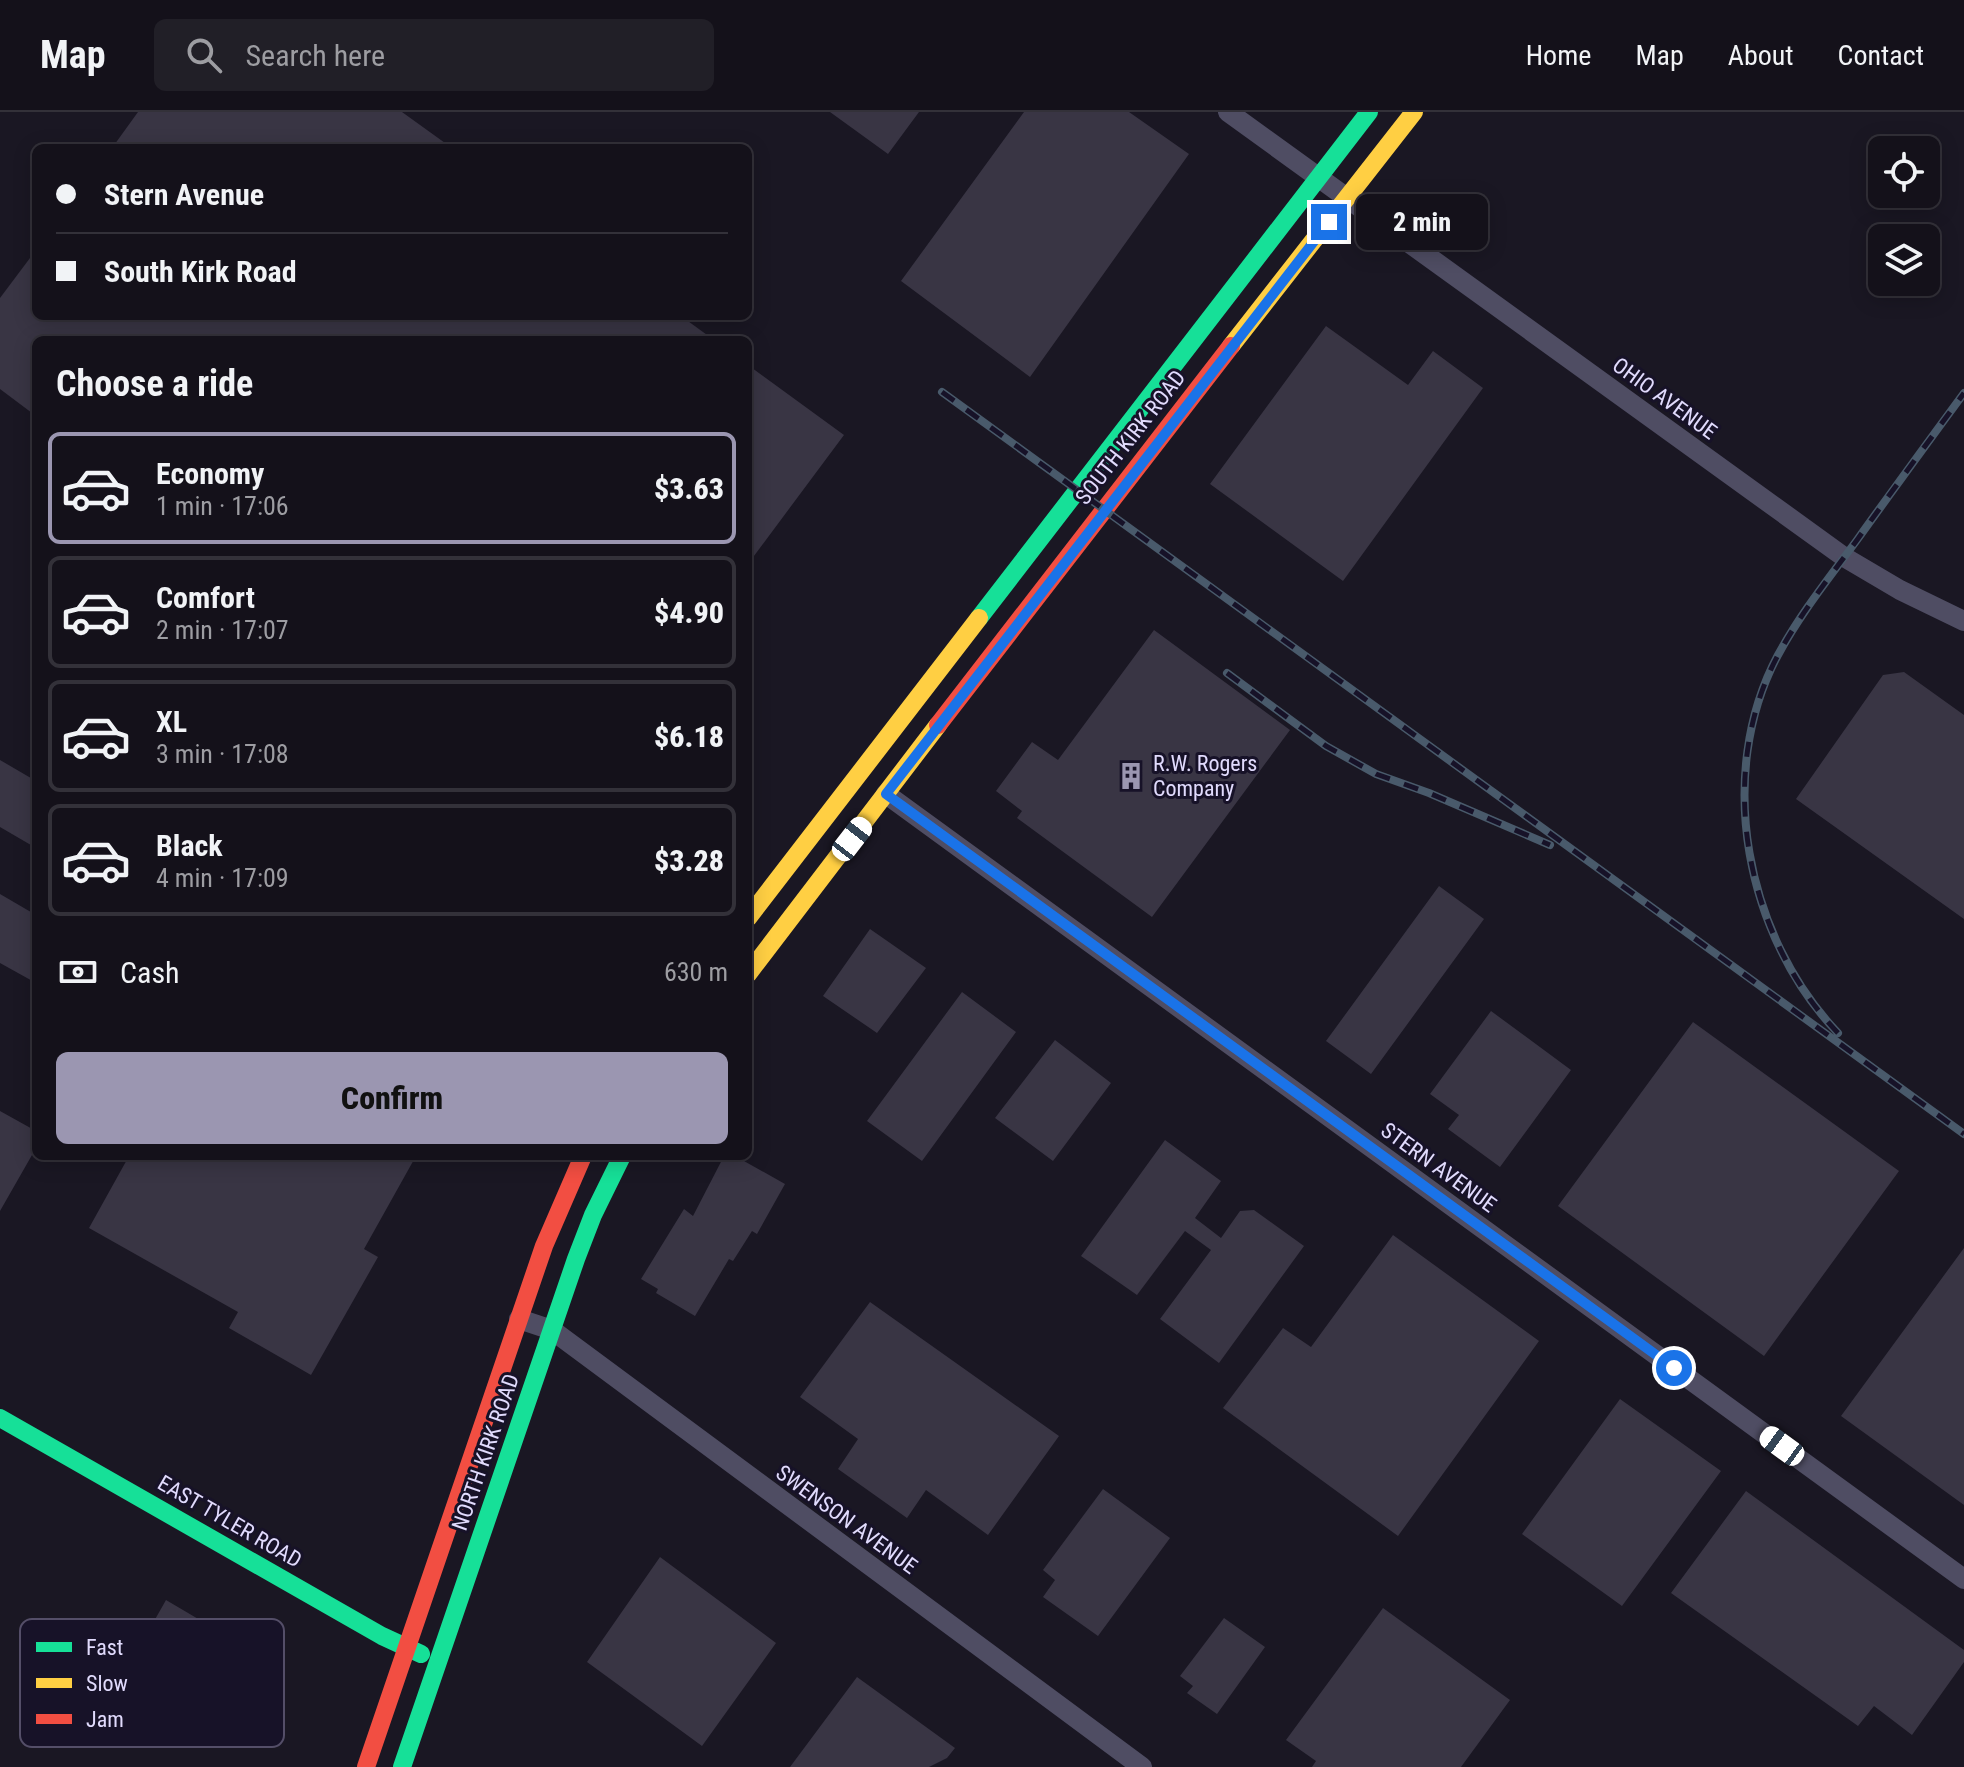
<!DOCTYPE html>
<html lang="en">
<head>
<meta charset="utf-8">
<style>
  :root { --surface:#14111a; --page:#211f27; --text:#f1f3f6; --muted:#9d9da2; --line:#333139; --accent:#9b96b1 }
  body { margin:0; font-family:"Roboto Condensed",sans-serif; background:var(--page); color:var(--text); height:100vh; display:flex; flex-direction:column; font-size:30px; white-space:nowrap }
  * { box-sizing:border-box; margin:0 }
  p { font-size:26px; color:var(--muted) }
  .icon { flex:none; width:44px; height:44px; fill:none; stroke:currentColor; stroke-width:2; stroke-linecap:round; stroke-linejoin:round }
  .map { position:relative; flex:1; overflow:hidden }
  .side { position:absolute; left:32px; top:224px; width:720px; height:824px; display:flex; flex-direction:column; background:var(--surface); border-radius:12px; box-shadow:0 4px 20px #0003,0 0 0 2px var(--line) }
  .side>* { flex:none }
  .banner { position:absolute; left:32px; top:32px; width:720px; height:176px; border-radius:12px; box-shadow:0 4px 20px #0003,0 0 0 2px var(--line); display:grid; align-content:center; height:176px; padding:0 24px; background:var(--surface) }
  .fabs { position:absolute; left:1868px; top:24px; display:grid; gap:16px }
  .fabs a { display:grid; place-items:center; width:72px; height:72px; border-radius:12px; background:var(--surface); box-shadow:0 4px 20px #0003,0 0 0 2px var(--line); font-size:40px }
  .end { position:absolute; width:36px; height:36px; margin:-18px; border:10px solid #1a73e8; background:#fff; box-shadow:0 0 0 4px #fff }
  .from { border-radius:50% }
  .bubble { position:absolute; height:56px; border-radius:12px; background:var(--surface); box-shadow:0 4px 20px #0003,0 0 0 2px var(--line); font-size:26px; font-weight:800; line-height:56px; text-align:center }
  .car { position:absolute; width:24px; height:48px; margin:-24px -12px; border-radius:10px; box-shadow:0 0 6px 2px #0007; background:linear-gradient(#fff 24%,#345 0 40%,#fff 0 76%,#345 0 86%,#fff 0) }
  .banner b { display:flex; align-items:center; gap:28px; height:76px; font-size:30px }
  .banner b+b { border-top:2px solid var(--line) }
  .banner i { width:20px; height:20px; background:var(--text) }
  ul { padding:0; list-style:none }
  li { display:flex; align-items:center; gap:24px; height:112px; margin:0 16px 12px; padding:0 8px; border:4px solid var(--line); border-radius:12px }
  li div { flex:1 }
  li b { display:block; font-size:30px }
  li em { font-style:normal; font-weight:800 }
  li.selected { border-color:var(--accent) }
  li>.icon { width:72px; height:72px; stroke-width:1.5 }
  h2 { padding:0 24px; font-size:36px; line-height:96px }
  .pay { display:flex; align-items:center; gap:20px; height:88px; padding:0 24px; font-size:30px }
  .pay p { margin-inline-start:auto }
  .button { display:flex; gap:16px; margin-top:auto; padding:16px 24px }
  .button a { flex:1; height:92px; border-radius:12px; background:var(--accent); color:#111; font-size:32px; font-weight:800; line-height:92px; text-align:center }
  header { display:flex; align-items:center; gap:48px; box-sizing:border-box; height:112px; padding:0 40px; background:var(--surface); border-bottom:2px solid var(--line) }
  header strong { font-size:38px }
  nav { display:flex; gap:44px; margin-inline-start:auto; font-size:28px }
  .search { width:560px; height:72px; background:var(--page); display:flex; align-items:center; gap:20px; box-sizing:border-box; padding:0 28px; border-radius:12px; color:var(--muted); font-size:30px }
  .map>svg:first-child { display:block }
  .building { fill:#393544 }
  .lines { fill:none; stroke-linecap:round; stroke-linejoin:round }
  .street { stroke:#4f4d63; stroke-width:20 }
  .fast { stroke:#16e098; stroke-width:18 }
  .slow { stroke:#ffcf43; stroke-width:18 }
  .jam { stroke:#f24e42; stroke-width:18 }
  .rail-casing { stroke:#495a6b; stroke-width:8 }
  .rail { stroke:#171228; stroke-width:5; stroke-dasharray:15; stroke-linecap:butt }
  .route { stroke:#1a73e8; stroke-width:10 }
  .labels { text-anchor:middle; stroke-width:6; stroke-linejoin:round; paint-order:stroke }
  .street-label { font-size:22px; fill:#e1dbfd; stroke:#171228 }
  .poi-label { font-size:22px; fill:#e1dbfd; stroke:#171228; text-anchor:start }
  .key { fill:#171228; stroke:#544e68; stroke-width:2 }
  .key-label { font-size:22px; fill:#e1dbfd }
</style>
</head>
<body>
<header>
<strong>Map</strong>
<div class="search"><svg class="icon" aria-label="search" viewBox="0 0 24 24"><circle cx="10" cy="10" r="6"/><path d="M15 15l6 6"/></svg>Search here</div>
<nav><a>Home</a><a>Map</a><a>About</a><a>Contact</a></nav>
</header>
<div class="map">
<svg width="1964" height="1655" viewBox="0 0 1964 1655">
  <rect width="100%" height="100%" fill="#1a1723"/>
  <!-- building -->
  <path class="building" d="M138 0H402L452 36H112Z
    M830 0H919L888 42Z
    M1024 0H1129L1189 42 1030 265 901 169Z
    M36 138V204H681L714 228H36V304L0 277V186Z
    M1326 214 1408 273 1433 239 1483 276 1343 469 1210 372Z
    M748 253 844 323 748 452Z
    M1154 518 1290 618 1152 805 1017 706 1022 699 996 679 1032 630 1058 648Z
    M1904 560 1964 603V807L1796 687 1883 563Z
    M0 648 36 669V736L0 715Z
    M1439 774 1484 807 1371 962 1326 929Z
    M0 782 36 803V871L0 851Z
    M870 817 926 856 877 921 823 884Z
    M962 880 1016 920 922 1049 867 1009Z
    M1491 899 1571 958 1500 1055 1448 1017 1459 1003 1430 982Z
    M1693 910 1899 1059 1764 1244 1558 1094Z
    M1055 928 1111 971 1053 1049 995 1006Z
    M0 999 36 1019V1036L0 1099Z
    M1165 1028 1221 1069 1195 1106 1221 1126 1240 1099 1254 1098 1304 1134 1219 1251 1160 1207 1211 1138 1185 1119 1137 1183 1081 1144Z
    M129 1044H416L364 1137 378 1145 311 1263 229 1216 238 1200 89 1116Z
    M724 1044H735L785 1072 757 1122 752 1119 733 1149 729 1147 695 1204 656 1181 658 1177 641 1167 684 1097 693 1104Z
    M1393 1123 1539 1229 1398 1424 1223 1296 1283 1216 1311 1235Z
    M1964 1136V1393L1841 1304Z
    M870 1190 1059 1324 988 1423 926 1378 907 1406 838 1357 858 1327 800 1285Z
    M1620 1287 1721 1359 1622 1494 1522 1422Z
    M1103 1377 1170 1426 1098 1524 1043 1485 1055 1468 1043 1458Z
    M1746 1379 1964 1538V1550L1912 1623 1874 1594 1858 1614 1671 1481Z
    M660 1445 776 1531 702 1634 587 1550Z
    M166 1488 268 1548 255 1571 220 1550 207 1571 147 1537 160 1515 153 1511Z
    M1383 1496 1510 1588 1461 1655H1312L1316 1649 1286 1628Z
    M1224 1506 1265 1535 1217 1602 1187 1581 1193 1574 1180 1564Z
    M857 1565 955 1636 947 1646 929 1655H790Z"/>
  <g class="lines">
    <!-- street -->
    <path class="street" d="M1228 0 1844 445 1900 478 1964 509
      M886 682 1964 1467
      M519 1207 552 1218 1142 1655"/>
    <!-- fast -->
    <path class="fast" d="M979 506 1369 0
      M0 1306 382 1524 421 1542
      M402 1655 576 1147 593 1103 622 1044"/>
    <!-- slow -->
    <path class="slow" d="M1231 234 1414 0
      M748 806 979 506
      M748 862 938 613"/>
    <!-- jam -->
    <path class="jam" d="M938 613 1231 234
      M366 1655 544 1134 583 1044"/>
    <!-- rail casing -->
    <g class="rail-casing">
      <path id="rail" d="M942 280 1964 1022
        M1227 561 1326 634 1376 662 1429 681 1550 733
        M1838 921C1746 825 1714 663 1778 543 1800 502 1829 466 1857 428 1892 379 1928 330 1964 281"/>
    </g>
    <!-- rail -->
    <use href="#rail" class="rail"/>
  </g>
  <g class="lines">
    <!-- route -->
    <path class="route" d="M1329 110 886 682 1674 1256"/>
  </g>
  <!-- icons -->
  <defs>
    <g id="building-bare" transform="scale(2.16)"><path d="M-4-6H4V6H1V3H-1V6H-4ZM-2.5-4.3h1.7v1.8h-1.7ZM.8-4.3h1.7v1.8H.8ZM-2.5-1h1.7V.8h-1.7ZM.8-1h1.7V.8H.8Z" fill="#9b96b1" stroke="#171228" stroke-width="2.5" paint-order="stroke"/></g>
  </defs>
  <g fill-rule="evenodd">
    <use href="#building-bare" x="1131" y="664"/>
  </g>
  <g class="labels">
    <!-- street labels -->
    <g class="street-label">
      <text transform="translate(1665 286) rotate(36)" y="8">OHIO AVENUE</text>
      <text transform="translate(1130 325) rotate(-52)" y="8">SOUTH KIRK ROAD</text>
      <text transform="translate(1439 1055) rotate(36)" y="8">STERN AVENUE</text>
      <text transform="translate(485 1340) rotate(-71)" y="8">NORTH KIRK ROAD</text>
      <text transform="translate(847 1407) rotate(36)" y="8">SWENSON AVENUE</text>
      <text transform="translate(230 1409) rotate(30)" y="8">EAST TYLER ROAD</text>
    </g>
    <!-- poi labels -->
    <g class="poi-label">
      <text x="1153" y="659">R.W. Rogers<tspan x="1153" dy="25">Company</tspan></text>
    </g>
  </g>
  <!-- legend -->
  <rect x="20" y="1507" width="264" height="128" rx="12" class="key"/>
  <rect x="36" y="1530" width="36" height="10" fill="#16e098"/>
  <rect x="36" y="1566" width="36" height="10" fill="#ffcf43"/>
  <rect x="36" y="1602" width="36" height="10" fill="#f24e42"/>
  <g class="key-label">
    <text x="86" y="1543">Fast</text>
    <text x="86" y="1579">Slow</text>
    <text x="86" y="1615">Jam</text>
  </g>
</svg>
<div class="fabs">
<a><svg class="icon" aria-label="locate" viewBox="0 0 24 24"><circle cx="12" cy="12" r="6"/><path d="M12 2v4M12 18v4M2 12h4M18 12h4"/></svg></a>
<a><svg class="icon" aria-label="layers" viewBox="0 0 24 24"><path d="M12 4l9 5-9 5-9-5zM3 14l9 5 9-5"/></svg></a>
</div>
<i class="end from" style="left:1674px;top:1256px"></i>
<i class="end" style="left:1329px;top:110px"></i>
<div class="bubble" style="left:1356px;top:82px;width:132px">2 min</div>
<i class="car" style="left:852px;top:727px;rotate:38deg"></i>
<i class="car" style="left:1782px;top:1334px;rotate:306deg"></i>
<div class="banner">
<b><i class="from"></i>Stern Avenue</b>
<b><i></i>South Kirk Road</b>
</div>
<section class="side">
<h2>Choose a ride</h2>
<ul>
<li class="selected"><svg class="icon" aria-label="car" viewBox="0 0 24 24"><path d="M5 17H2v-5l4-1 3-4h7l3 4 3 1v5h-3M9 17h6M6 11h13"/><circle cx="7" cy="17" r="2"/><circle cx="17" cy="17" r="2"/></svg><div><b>Economy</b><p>1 min · 17:06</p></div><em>$3.63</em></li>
<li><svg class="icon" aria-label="car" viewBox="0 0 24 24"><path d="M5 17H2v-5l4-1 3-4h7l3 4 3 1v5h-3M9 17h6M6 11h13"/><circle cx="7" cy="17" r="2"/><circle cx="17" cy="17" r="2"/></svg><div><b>Comfort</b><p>2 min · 17:07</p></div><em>$4.90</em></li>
<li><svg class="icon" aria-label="car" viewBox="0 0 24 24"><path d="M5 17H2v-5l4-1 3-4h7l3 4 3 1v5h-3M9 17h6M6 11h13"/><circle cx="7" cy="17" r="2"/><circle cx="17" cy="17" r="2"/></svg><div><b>XL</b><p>3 min · 17:08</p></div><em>$6.18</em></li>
<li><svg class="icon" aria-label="car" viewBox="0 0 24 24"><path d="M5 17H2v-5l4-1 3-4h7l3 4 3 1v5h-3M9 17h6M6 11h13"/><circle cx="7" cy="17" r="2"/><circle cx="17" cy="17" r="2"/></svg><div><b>Black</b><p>4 min · 17:09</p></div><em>$3.28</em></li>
</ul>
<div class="pay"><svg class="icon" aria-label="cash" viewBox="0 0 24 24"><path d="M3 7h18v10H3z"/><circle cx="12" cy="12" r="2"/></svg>Cash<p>630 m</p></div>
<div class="button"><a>Confirm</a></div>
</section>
</div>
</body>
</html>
